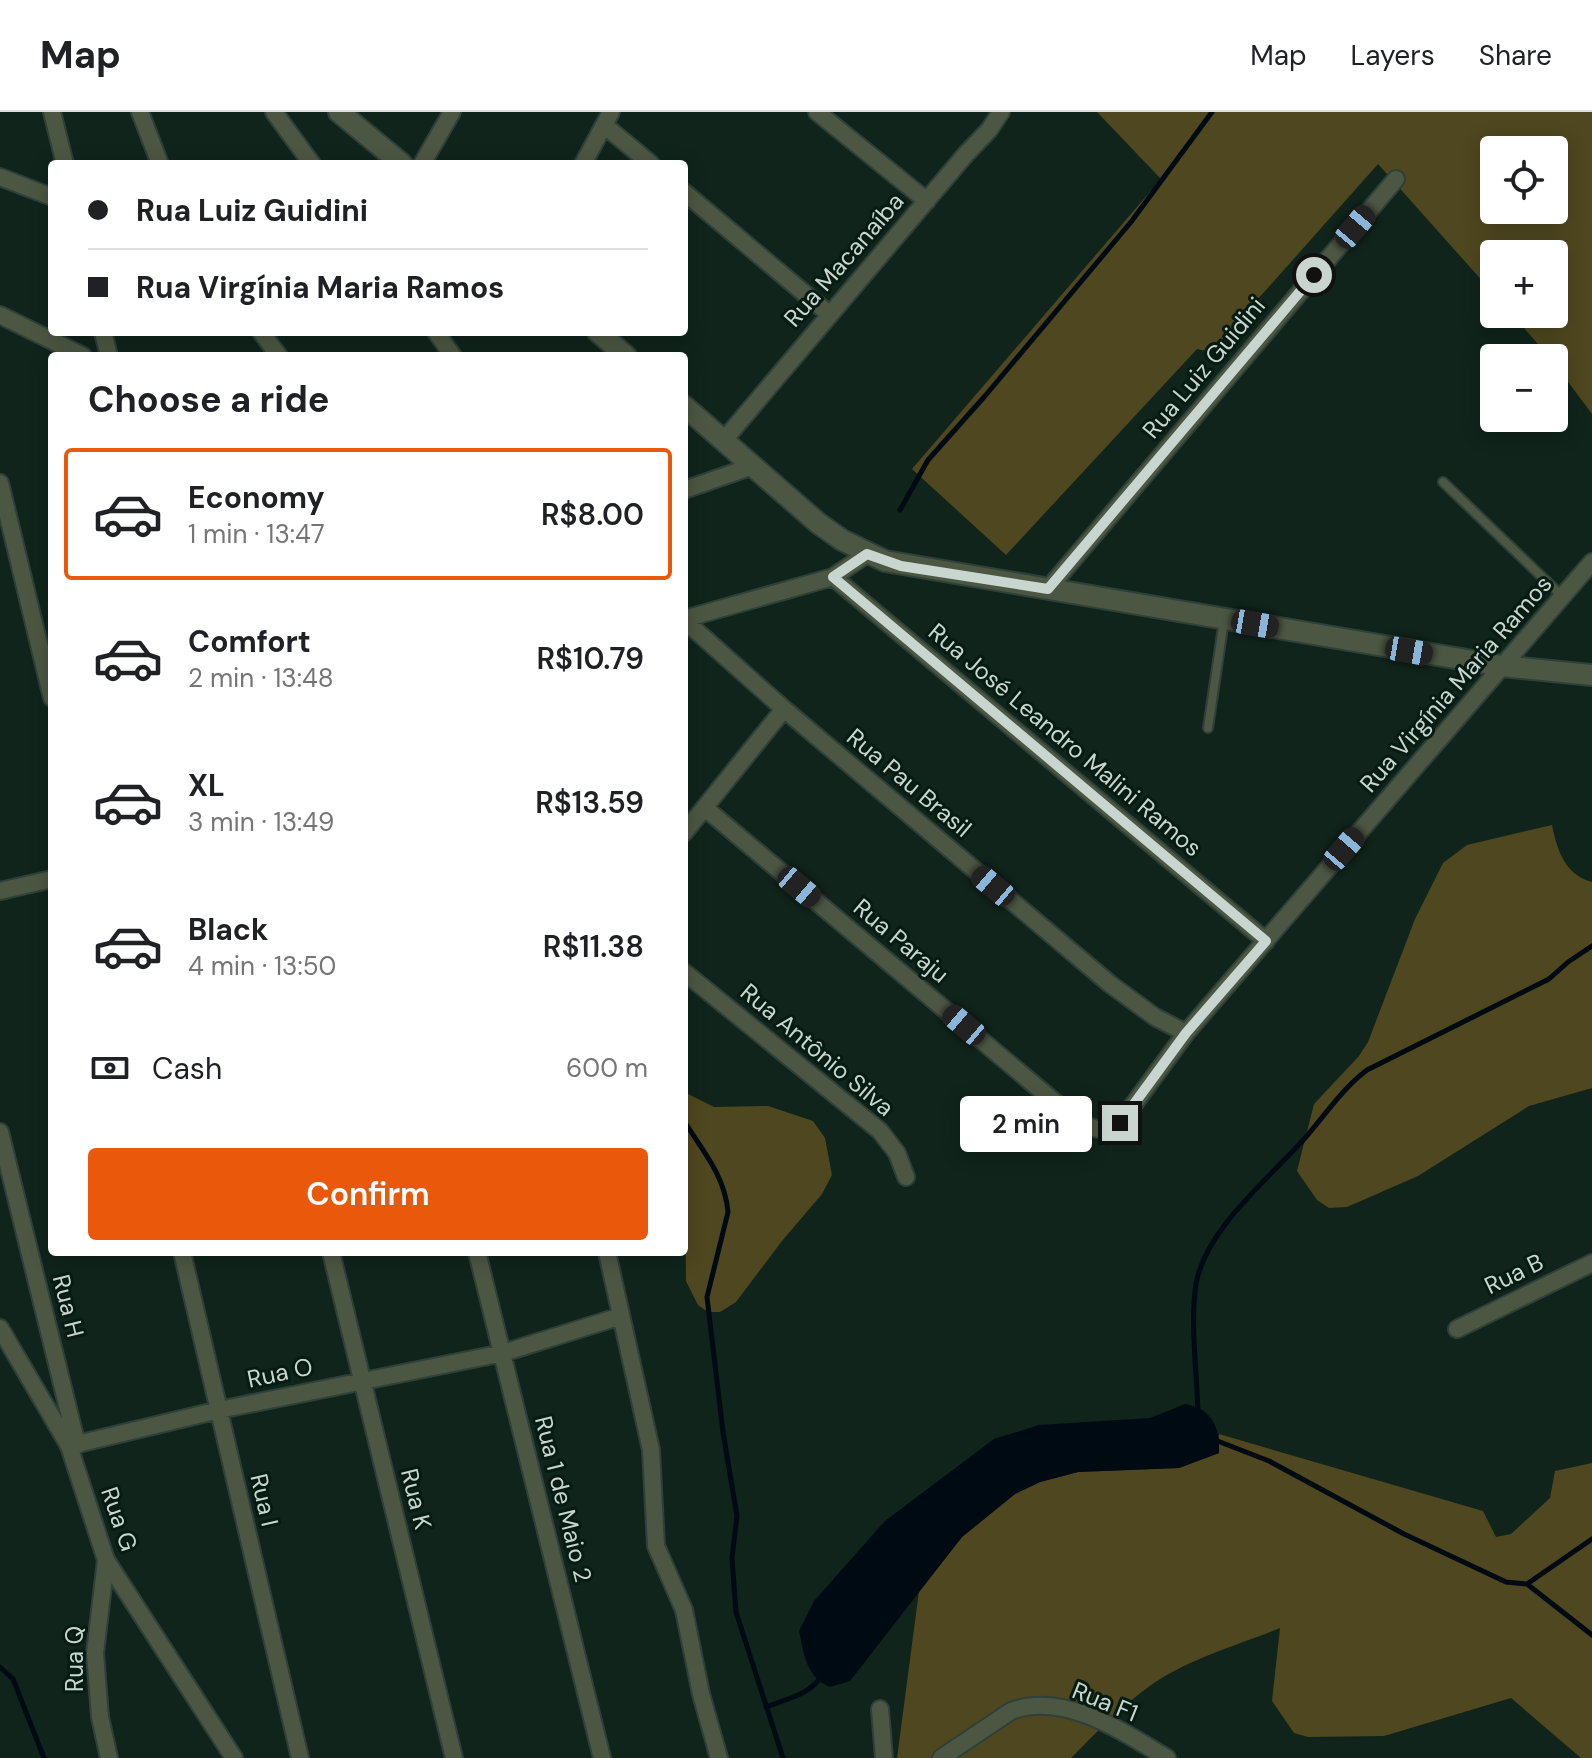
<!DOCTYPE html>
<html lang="en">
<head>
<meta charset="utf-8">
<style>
  :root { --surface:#fff; --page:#f2f2f2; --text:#202124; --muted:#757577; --line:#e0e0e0; --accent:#ea580c }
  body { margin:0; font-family:"DM Sans",sans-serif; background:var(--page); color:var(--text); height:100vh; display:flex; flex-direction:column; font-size:30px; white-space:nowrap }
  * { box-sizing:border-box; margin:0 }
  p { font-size:26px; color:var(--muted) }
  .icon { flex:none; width:44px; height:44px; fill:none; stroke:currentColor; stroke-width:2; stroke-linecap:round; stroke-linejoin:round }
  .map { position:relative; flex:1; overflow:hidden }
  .details { position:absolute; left:48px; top:240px; width:640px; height:904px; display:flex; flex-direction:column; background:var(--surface); border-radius:8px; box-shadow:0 4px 20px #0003 }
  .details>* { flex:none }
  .top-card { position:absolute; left:48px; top:48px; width:640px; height:176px; border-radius:8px; box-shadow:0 4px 20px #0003; display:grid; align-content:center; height:176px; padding:0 40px; background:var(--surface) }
  .fabs { position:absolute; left:1480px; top:24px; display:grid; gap:16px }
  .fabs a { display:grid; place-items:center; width:88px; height:88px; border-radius:8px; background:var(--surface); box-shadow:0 4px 20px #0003; font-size:40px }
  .end { position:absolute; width:36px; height:36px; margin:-18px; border:10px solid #c9d6cf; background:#111; box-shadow:0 0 0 4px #111 }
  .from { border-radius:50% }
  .bubble { position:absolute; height:56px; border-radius:8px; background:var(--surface); box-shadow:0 4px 20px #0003; font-size:26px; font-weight:600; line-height:56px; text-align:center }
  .car { position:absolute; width:24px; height:48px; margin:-24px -12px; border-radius:10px; box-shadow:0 0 6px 2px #0007; background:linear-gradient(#222 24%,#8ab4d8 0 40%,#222 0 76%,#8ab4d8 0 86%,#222 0) }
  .top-card b { display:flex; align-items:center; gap:28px; height:76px; font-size:30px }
  .top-card b+b { border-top:2px solid var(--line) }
  .top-card i { width:20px; height:20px; background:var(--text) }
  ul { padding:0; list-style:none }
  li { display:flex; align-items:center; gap:24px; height:132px; margin:0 16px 12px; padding:0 24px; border:4px solid transparent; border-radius:8px }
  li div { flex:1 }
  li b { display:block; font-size:30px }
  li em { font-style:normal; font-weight:600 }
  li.selected { border-color:var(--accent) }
  li>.icon { width:72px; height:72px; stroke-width:1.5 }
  h2 { padding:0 40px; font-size:36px; line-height:96px }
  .pay { display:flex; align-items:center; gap:20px; height:88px; padding:0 40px; font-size:30px }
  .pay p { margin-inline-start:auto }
  .action { display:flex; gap:16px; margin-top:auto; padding:16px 40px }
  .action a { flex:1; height:92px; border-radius:8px; background:var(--accent); color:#fff; font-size:32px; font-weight:600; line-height:92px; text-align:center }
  header { display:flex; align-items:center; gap:48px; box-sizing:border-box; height:112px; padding:0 40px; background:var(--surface); border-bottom:2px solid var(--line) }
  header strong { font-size:38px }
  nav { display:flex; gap:44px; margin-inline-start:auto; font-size:28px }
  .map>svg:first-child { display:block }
  .green { fill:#4f471f; fill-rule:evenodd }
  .water { fill:#000a12 }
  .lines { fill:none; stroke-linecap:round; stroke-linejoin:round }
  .stream { stroke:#000a12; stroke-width:5 }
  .service-casing { stroke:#2e4038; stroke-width:12 }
  .minor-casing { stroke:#2e4038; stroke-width:20 }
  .tertiary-casing { stroke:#2e4038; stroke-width:24 }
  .service { stroke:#4c5743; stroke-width:8 }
  .minor { stroke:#4c5743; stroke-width:16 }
  .tertiary { stroke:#4c5743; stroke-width:20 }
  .route { stroke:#c9d6cf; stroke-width:10 }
  .labels { text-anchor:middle; stroke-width:6; stroke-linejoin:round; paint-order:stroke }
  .street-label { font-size:24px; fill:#c9d6cf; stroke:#061b12 }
</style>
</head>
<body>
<header>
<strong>Map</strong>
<nav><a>Map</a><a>Layers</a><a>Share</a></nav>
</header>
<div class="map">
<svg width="1592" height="1646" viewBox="0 0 1592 1646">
  <rect width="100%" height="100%" fill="#10241b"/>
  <!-- green -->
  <path class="green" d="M1097 0H1592V302L1554 251V246H1550L1512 202H1554V142H1494V182L1378 52 1211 240 1197 237 1006 443 912 357 1161 67ZM1494 38H1554V98H1494Z
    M1552 713C1557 738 1565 763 1592 770V976L1529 994 1418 1064 1347 1095 1329 1096 1317 1088 1297 1059 1314 992 1359 944 1368 930 1415 807 1443 751 1467 733Z
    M684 980 714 995 768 994 813 1009 825 1026 832 1063 822 1082 782 1129 736 1190 720 1200H708L698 1193 686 1169Z
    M1219 1322 1483 1399 1496 1425 1511 1422 1550 1386 1555 1359 1592 1351V1646H1581L1511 1586 1384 1624 1308 1625 1294 1621 1272 1589 1280 1516C1238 1533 1191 1546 1154 1571 1123 1592 1097 1620 1071 1646H897L919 1479 962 1425 1015 1382 1040 1370 1078 1360 1179 1356 1219 1341Z"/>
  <!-- water -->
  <path class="water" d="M1185 1292C1213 1297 1220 1316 1219 1341L1179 1356 1078 1360 1040 1370 1015 1382 962 1425 850 1569 830 1575C806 1565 804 1542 799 1519L814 1489 885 1409 994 1327 1039 1313 1150 1306Z"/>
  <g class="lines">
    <!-- stream -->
    <path class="stream" d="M900 398 928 348 985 284 1131 110 1212 0
      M684 1009C703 1039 725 1064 728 1100L707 1185 723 1320 737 1404 732 1446 736 1500 783 1646
      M1198 1301C1197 1262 1190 1210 1196 1172 1206 1116 1269 1067 1305 1026 1325 1003 1343 976 1367 958L1549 867 1568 850 1592 834
      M1215 1328 1269 1349 1404 1422 1506 1470 1527 1472 1592 1427
      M1527 1472 1592 1523
      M0 1555 13 1567 44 1646
      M766 1595C786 1587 812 1582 822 1563"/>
    <!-- service casing -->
    <g class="service-casing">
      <path id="service" d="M1443 370 1562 484
        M1208 616 1224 508"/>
    </g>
    <!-- minor casing -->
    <g class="minor-casing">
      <path id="minor" d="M52 0 65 52
        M140 0 160 52
        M274 0 312 52
        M817 0 927 89
        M604 13 651 52
        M422 52 452 0
        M583 52 611 0
        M0 65 52 85
        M684 80 829 202
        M0 203 83 244
        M103 220 109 244
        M261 220 279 244
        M436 220 453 244
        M724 328 966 42 989 18 1001 0
        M0 371 52 586
        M684 378 753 354
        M833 465 1266 829
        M1048 477 1396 67
        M684 507 833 465 867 442
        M684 508 784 597 1110 872 1155 905 1186 921
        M705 696 1081 1012C1097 1018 1105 1020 1120 1011L1186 921 1592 450
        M684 721 784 597
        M0 779 52 767
        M684 860 880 1019 897 1041 906 1065
        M0 1020 77 1333
        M182 1140 300 1646
        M331 1140 454 1646
        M477 1140 602 1646
        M607 1140 651 1338 656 1434 684 1498 701 1582 719 1646
        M0 1216 69 1334 106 1448 234 1646
        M1457 1217 1592 1151
        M69 1334 219 1298 503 1241 621 1204
        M106 1448 95 1541 100 1605 109 1646
        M880 1597 884 1646
        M941 1646 1011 1599C1064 1579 1123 1620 1167 1646"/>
    </g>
    <!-- tertiary casing -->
    <g class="tertiary-casing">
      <path id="tertiary" d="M339 0 402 52
        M598 220 626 244
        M684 294 818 411 842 428 885 449 1502 554 1592 563"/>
    </g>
    <!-- service -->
    <use href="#service" class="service"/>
    <!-- minor -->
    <use href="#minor" class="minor"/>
    <!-- tertiary -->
    <use href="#tertiary" class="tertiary"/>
  </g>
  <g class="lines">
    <!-- route -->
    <path class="route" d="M1120 1011 1186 921 1266 829 833 465 867 442 901 454 1048 477 1314 163"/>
  </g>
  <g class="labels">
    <!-- street labels -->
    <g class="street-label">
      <text transform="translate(844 148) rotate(-49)" y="8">Rua Macanaíba</text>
      <text transform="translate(1204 256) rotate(-50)" y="8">Rua Luiz Guidini</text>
      <text transform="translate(1456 572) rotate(-49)" y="8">Rua Virgínia Maria Ramos</text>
      <text transform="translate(1065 628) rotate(40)" y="8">Rua José Leandro Malini Ramos</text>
      <text transform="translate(909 671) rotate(40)" y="8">Rua Pau Brasil</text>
      <text transform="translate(901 829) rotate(40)" y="8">Rua Paraju</text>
      <text transform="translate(817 938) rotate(40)" y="8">Rua Antônio Silva</text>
      <text transform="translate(1514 1162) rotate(-26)" y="8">Rua B</text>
      <text transform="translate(68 1194) rotate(76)" y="8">Rua H</text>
      <text transform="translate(280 1261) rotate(-12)" y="8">Rua O</text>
      <text transform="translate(416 1387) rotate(76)" y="8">Rua K</text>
      <text transform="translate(563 1387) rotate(76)" y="8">Rua 1 de Maio 2</text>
      <text transform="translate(264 1388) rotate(77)" y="8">Rua I</text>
      <text transform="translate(119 1407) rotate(71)" y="8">Rua G</text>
      <text transform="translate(75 1547) rotate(-90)" y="8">Rua Q</text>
      <text transform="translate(1105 1590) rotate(22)" y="8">Rua F1</text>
    </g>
  </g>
</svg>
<div class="fabs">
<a><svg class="icon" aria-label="locate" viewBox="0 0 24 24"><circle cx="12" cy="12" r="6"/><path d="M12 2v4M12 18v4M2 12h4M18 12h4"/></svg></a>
<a>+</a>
<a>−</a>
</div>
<i class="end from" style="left:1314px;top:163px"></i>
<i class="end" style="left:1120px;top:1011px"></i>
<div class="bubble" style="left:960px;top:984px;width:132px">2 min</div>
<i class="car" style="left:1355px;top:115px;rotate:40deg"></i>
<i class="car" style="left:1255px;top:512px;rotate:100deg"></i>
<i class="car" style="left:1409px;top:539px;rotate:100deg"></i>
<i class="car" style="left:1344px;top:737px;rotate:41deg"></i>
<i class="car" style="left:993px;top:774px;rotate:310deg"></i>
<i class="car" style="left:799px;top:775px;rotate:130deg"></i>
<i class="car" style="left:964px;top:913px;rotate:310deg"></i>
<div class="top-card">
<b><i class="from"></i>Rua Luiz Guidini</b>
<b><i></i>Rua Virgínia Maria Ramos</b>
</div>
<section class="details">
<h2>Choose a ride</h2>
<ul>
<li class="selected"><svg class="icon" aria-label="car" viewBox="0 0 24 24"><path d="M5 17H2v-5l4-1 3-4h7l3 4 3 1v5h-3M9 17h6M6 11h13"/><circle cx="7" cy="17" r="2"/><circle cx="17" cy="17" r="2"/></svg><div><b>Economy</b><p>1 min · 13:47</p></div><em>R$8.00</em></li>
<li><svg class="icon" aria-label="car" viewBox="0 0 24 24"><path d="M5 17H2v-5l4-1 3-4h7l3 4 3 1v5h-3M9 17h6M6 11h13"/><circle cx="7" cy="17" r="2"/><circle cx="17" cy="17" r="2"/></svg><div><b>Comfort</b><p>2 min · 13:48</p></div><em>R$10.79</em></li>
<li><svg class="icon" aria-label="car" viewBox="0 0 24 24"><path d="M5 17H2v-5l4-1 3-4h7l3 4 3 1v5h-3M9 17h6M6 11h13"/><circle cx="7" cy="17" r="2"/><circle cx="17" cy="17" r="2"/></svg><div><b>XL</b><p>3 min · 13:49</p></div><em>R$13.59</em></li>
<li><svg class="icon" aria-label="car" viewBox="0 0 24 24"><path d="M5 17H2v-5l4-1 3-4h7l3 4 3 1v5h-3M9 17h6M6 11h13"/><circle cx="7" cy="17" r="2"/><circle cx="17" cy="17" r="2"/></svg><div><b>Black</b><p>4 min · 13:50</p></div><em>R$11.38</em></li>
</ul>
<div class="pay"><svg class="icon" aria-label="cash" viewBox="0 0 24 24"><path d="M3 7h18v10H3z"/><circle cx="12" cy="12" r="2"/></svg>Cash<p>600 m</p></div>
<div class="action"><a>Confirm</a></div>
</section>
</div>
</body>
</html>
